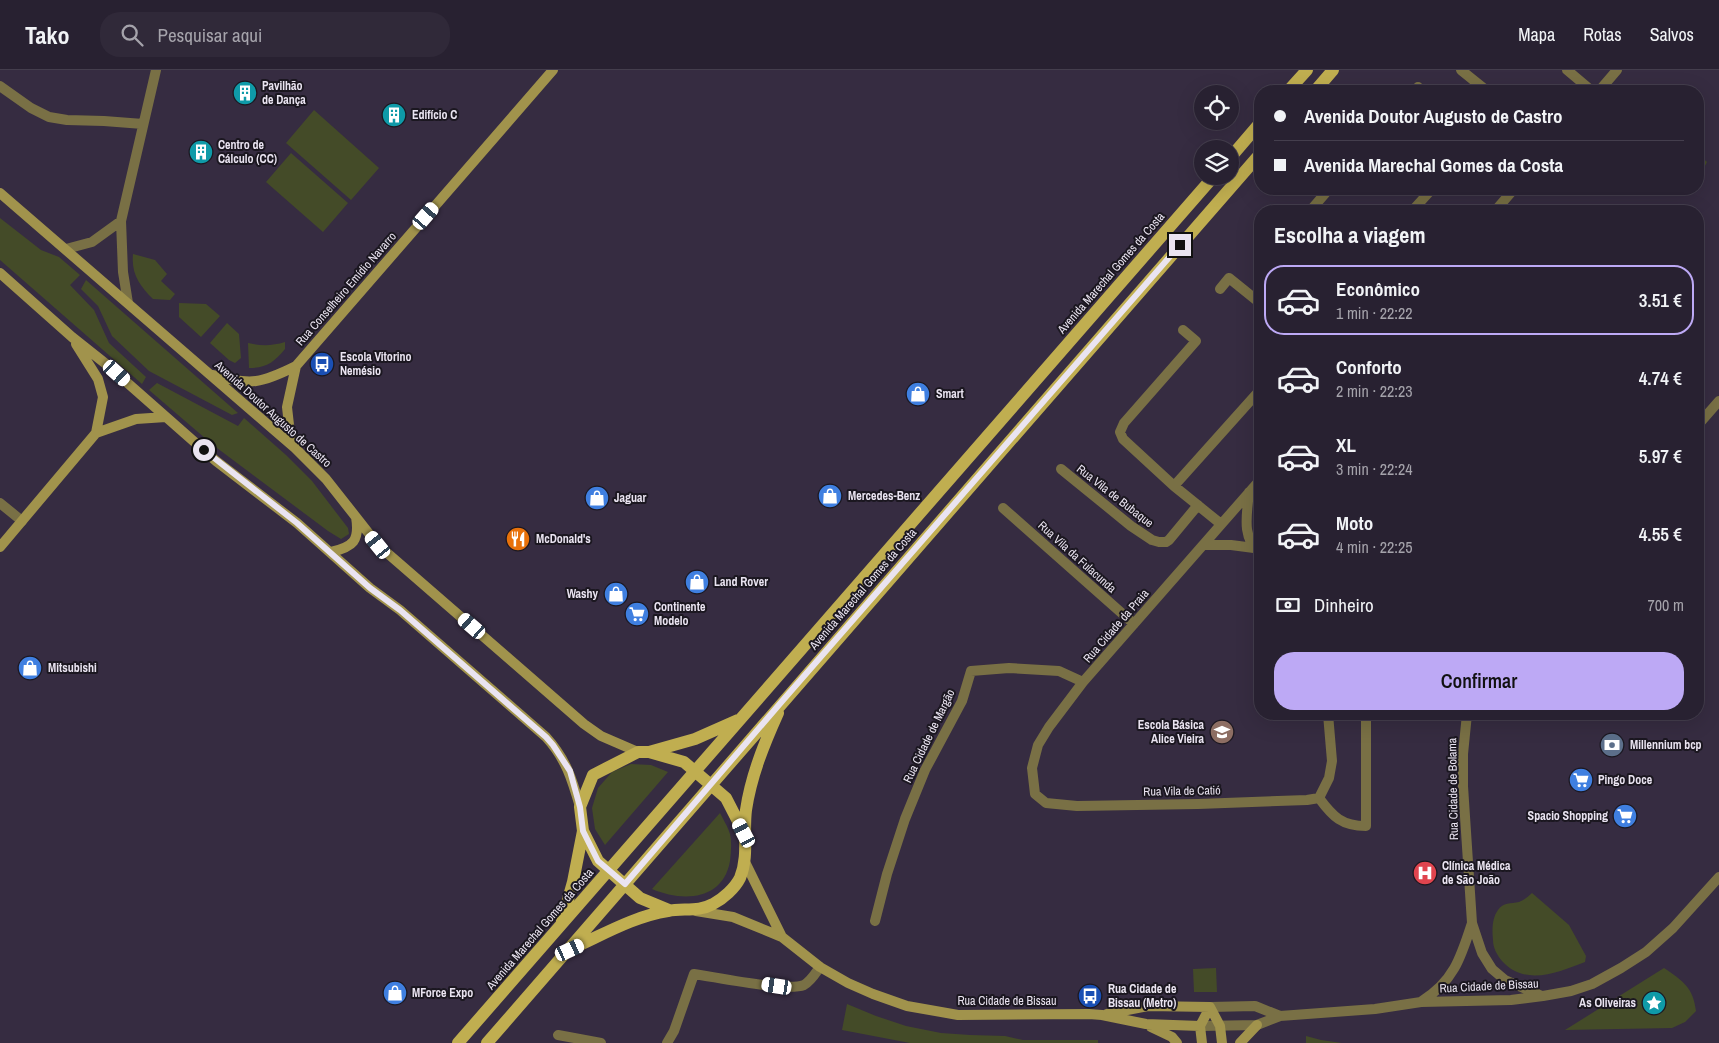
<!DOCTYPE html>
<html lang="pt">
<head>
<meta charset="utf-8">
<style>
  :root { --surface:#282131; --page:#302939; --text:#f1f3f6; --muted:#a5a3ab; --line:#443e4d; --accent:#bda9f5 }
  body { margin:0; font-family:"Archivo Narrow",sans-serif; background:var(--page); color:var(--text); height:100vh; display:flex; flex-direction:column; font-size:19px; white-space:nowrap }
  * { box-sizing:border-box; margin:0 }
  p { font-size:16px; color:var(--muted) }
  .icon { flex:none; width:28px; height:28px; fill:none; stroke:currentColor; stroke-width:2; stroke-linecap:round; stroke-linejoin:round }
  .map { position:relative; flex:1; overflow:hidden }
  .side { position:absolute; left:1254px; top:135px; width:450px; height:515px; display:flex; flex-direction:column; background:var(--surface); border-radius:20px; box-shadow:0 5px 20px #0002,0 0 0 1px var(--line) }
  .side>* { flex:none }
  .hud { position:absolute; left:1254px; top:15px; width:450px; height:110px; border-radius:20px; box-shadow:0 5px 20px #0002,0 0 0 1px var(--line); display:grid; align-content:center; height:110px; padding:0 20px; background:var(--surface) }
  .controls { position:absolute; left:1194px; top:15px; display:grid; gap:10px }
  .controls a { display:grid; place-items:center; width:45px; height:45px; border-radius:50%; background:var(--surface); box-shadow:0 5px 20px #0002,0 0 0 1px var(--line); font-size:25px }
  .end { position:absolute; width:22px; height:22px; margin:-11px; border:6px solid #eae4f1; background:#111; box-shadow:0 0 0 2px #111 }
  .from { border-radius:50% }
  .car { position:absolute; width:15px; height:30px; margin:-15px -8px; border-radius:6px; box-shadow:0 0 4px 1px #0007; background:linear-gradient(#fff 24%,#345 0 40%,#fff 0 76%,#345 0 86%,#fff 0) }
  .hud b { display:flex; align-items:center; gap:18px; height:48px; font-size:19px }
  .hud b+b { border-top:1px solid var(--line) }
  .hud i { width:12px; height:12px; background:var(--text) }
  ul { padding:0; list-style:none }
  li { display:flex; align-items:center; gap:15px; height:70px; margin:0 10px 8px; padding:0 10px; border:2px solid transparent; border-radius:20px }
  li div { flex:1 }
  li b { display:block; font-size:19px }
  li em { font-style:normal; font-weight:600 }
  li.current { border-color:var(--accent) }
  li>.icon { width:45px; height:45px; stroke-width:1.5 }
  h2 { padding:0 20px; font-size:22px; line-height:60px }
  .pay { display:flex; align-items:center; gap:12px; height:55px; padding:0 20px; font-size:19px }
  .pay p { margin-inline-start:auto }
  .primary-button { display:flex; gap:10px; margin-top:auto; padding:10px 20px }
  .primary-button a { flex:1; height:58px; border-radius:20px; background:var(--accent); color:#111; font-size:20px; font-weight:600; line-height:58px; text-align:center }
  header { display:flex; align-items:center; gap:30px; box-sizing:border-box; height:70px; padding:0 25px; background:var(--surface); border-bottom:1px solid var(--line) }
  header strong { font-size:24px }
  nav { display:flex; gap:28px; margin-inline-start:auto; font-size:18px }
  .search { width:350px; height:45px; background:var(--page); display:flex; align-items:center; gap:12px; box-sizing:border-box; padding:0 18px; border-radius:20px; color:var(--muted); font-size:19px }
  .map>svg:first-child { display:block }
  .green { fill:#444b28 }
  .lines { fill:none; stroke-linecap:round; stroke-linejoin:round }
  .street { stroke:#797045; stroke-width:10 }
  .secondary { stroke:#a1934c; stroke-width:10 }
  .primary { stroke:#c0ae50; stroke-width:12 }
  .route { stroke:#eae4f1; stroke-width:6 }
  .labels { text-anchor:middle; stroke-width:4; stroke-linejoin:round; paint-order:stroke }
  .poi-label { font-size:12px; font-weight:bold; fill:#eae4f1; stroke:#1b1720; text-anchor:start }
  .street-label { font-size:12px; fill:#eae4f1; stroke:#1b1720 }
</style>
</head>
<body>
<header>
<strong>Tako</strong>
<div class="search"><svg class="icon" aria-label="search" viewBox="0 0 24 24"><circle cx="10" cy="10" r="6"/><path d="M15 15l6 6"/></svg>Pesquisar aqui</div>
<nav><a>Mapa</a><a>Rotas</a><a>Salvos</a></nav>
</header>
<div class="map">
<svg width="1719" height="973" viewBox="0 0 1719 973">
  <rect width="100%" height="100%" fill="#362c41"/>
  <!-- green -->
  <path class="green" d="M314 40 379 98 351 130 286 73Z
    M291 83 348 133 323 162 266 112Z
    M1698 84 1707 92 1698 109Z
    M0 148 41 180 59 187 80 205 70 215 94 240 109 273 146 307 142 314 0 190Z
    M133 184 155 190 167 204 161 211 175 224 170 230 153 229C140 216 131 204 133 184Z
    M86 210 238 343 232 345 149 301 112 266 98 236 81 219Z
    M179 233 206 234 220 246 201 267 179 247Z
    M227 253 239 264 241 288 235 293 229 290 210 273Z
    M285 272V279C274 292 267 298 249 298L248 273C261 276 272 276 285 272Z
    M157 313 238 356 244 348 286 385 312 411 348 458 349 464 341 469 328 461 213 375 149 320Z
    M631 694 651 695 668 702 605 775 595 759 592 738 598 718 612 702Z
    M720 743C723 749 728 757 730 764 732 773 731 782 730 791 723 831 682 832 652 819Z
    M1532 823 1569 855 1586 886 1585 892C1559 902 1525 917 1502 891 1497 885 1493 878 1493 870 1492 860 1492 848 1498 840 1503 832 1511 834 1519 832 1524 830 1528 827 1532 823Z
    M1216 898 1217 922H1194L1193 899Z
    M1664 898C1683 911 1693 917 1696 941L1685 952 1672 958 1565 960Z
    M847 934 876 946 906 956 941 963 970 965 1005 966 1023 970H1098V973H910L842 960Z
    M1306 966 1321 970 1342 973H1306Z"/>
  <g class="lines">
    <!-- street -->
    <path class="street" d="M1461 0 1487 21
      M1567 0 1592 21
      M0 16 31 38 49 47 67 50 104 51 143 54
      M1414 21 1418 17 1422 21
      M1599 21 1617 0
      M1310 141 1329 119
      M1412 141 1432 119
      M1495 141 1514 119
      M66 179 92 172 121 151
      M1220 219 1229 208 1260 233
      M128 233 123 202 121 151 156 0
      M1183 260 1196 271 1124 353 1120 362 1123 369 1174 416 1221 454
      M1698 355 1719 331
      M1061 399 1131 456 1152 470 1159 472H1166L1169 470 1198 435
      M1260 410 1083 612 1049 657 1038 675 1032 698 1035 724 1046 733 1077 736 1198 734 1307 730 1319 728
      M1174 416 1260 320
      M1249 422C1247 444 1241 468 1260 483
      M0 433 22 451
      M1003 438 1134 554
      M1203 475H1231L1254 478
      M1467 644 1463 684V716L1472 853 1482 883 1492 899 1505 910 1542 926
      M1319 728C1333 747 1342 756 1366 756V644
      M1319 728 1329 708 1332 691 1328 644
      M875 851 887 804 905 749 925 700 962 631 971 601 1009 598 1059 601 1083 612
      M1422 931C1454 911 1461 887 1472 853
      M1210 937 1255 936 1280 946
      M1200 956 1257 955 1280 946 1375 939 1421 932 1511 930 1543 926 1571 921 1592 914 1621 898 1646 882 1673 858 1719 807
      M558 965 601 973
      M667 973 674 961 694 904C716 907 786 922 804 915 811 911 815 904 820 897"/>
    <!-- secondary -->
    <path class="secondary" d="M0 123 295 378 326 409 378 475 584 654 601 666 638 682
      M0 203 72 267 106 294 216 391 297 453 370 518 400 540 546 667C566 689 572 709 580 737
      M213 305C251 316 262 313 296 296L553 0
      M96 363 136 349 166 347
      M295 378 289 355 287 337 296 296
      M0 477 96 363 103 327 98 309 76 274
      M331 482C353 477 360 471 356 447
      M745 792 782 867
      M696 841 733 847 782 867 820 897 848 913 873 924 907 936 958 945 1089 944 1102 945 1146 954 1200 956
      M1210 937 1220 956 1222 973
      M1107 944 1148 936 1210 937
      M1151 957 1172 967 1177 973
      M1202 973 1200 956 1210 937
      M1240 973 1257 955"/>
    <!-- primary -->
    <path class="primary" d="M1288 21 1307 0
      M1315 21 1333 0
      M1230 88 1260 53
      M649 682 684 692 726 728 744 763
      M583 761 598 791 640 828 669 840
      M562 851 573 812 583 761 580 737 593 705 638 682H649L695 669 738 650
      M573 878C604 864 635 846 668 841 683 838 699 842 713 834 723 829 735 818 740 808 749 786 743 763 746 740 751 706 764 674 778 643
      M458 973 1214 106
      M487 973C745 676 1002 380 1260 84"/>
  </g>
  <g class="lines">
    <!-- route -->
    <path class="route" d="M204 380 297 453 370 518 400 540 546 667 553 675 570 701 580 737 583 761 598 791 625 814 784 629 1180 175"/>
  </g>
  <!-- icons -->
  <defs>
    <g id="building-disc" transform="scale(1.25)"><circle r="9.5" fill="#0f9aa8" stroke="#1b1720"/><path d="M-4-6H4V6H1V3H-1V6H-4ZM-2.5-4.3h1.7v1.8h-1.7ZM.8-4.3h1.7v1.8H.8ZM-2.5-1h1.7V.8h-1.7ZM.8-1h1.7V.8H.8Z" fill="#fff"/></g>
    <g id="bus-disc" transform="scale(1.25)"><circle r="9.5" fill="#1a4fb4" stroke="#1b1720"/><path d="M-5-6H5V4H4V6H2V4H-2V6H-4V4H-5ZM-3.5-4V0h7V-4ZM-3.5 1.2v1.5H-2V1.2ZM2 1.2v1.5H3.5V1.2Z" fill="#fff"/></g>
    <g id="shop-disc" transform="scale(1.25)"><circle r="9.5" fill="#3f7fe0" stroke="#1b1720"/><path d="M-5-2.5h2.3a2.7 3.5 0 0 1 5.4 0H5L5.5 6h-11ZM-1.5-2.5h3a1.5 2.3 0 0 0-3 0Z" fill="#fff"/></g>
    <g id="restaurant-disc" transform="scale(1.25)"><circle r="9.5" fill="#e8710a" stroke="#1b1720"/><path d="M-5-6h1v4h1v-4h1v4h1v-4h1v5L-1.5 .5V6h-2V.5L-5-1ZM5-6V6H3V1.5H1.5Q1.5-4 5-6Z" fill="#fff"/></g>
    <g id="supermarket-disc" transform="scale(1.25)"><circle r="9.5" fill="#3f7fe0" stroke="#1b1720"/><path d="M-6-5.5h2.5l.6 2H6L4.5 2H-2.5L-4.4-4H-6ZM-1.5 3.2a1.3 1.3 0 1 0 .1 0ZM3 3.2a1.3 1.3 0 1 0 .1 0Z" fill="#fff"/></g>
    <g id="school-disc" transform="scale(1.25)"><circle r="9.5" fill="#8d6e63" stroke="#1b1720"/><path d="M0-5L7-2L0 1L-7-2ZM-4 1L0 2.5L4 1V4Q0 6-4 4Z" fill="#fff"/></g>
    <g id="bank-disc" transform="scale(1.25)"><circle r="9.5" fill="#5c6f8a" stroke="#1b1720"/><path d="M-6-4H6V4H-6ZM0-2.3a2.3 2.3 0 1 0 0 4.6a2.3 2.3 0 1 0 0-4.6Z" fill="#fff"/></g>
    <g id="hospital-disc" transform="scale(1.25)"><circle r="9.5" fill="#e0444e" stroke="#1b1720"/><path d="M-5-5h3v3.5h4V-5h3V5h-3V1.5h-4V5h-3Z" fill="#fff"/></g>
    <g id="sight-disc" transform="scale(1.25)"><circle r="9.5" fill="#0f9aa8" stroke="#1b1720"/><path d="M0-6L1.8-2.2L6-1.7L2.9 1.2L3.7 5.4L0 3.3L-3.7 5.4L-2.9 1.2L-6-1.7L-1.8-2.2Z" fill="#fff"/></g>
  </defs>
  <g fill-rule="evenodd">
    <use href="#building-disc" x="245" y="23"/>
    <use href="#building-disc" x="394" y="45"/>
    <use href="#building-disc" x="201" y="82"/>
    <use href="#bus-disc" x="322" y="294"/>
    <use href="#shop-disc" x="918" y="324"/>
    <use href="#shop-disc" x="830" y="426"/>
    <use href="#shop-disc" x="597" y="428"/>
    <use href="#restaurant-disc" x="518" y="469"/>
    <use href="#shop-disc" x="697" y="512"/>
    <use href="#shop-disc" x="616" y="524"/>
    <use href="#supermarket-disc" x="637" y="544"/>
    <use href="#shop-disc" x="30" y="598"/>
    <use href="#school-disc" x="1222" y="662"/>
    <use href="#bank-disc" x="1612" y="675"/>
    <use href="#supermarket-disc" x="1581" y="710"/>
    <use href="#supermarket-disc" x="1625" y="746"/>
    <use href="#hospital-disc" x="1425" y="803"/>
    <use href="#shop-disc" x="395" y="923"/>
    <use href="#bus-disc" x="1090" y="926"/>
    <use href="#sight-disc" x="1654" y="933"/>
  </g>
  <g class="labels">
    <!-- poi labels -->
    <g class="poi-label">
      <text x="262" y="20">Pavilhão<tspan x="262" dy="14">de Dança</tspan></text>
      <text x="412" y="49">Edifício C</text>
      <text x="218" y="79">Centro de<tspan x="218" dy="14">Cálculo (CC)</tspan></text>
      <text x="340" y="291">Escola Vitorino<tspan x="340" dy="14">Nemésio</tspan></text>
      <text x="936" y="328">Smart</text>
      <text x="848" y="430">Mercedes-Benz</text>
      <text x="614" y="432">Jaguar</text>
      <text x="536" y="473">McDonald's</text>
      <text x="714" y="516">Land Rover</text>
      <text x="598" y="528" text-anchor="end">Washy</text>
      <text x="654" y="541">Continente<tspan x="654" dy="14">Modelo</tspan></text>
      <text x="48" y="602">Mitsubishi</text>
      <text x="1204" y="659" text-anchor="end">Escola Básica<tspan x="1204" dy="14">Alice Vieira</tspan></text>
      <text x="1630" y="679">Millennium bcp</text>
      <text x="1598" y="714">Pingo Doce</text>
      <text x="1608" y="750" text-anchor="end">Spacio Shopping</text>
      <text x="1442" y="800">Clínica Médica<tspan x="1442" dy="14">de São João</tspan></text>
      <text x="1108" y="923">Rua Cidade de<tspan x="1108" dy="14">Bissau (Metro)</tspan></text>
      <text x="412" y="927">MForce Expo</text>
      <text x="1636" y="937" text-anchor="end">As Oliveiras</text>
    </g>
    <!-- street labels -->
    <g class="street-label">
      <text transform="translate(1111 203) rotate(-49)" y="4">Avenida Marechal Gomes da Costa</text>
      <text transform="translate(346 219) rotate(-49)" y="4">Rua Conselheiro Emídio Navarro</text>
      <text transform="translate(273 344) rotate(42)" y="4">Avenida Doutor Augusto de Castro</text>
      <text transform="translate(1115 426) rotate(38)" y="4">Rua Vila de Bubaque</text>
      <text transform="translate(1077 487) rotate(42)" y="4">Rua Vila da Fulacunda</text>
      <text transform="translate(863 519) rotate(-49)" y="4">Avenida Marechal Gomes da Costa</text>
      <text transform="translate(1116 556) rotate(-49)" y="4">Rua Cidade da Praia</text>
      <text transform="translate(929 666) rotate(-64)" y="4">Rua Cidade de Margão</text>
      <text transform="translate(1453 719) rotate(-91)" y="4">Rua Cidade de Bolama</text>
      <text transform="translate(1182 721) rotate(-1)" y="4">Rua Vila de Catió</text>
      <text transform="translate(540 859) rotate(-49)" y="4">Avenida Marechal Gomes da Costa</text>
      <text transform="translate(1489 916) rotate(-3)" y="4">Rua Cidade de Bissau</text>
      <text x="1007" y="935">Rua Cidade de Bissau</text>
    </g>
  </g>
</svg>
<div class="controls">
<a><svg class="icon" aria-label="locate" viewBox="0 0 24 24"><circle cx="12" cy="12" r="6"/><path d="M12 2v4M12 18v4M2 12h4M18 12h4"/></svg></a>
<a><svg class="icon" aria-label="layers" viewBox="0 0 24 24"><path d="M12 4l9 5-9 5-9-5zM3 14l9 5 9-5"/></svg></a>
</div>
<i class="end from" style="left:204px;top:380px"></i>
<i class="end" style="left:1180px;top:175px"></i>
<i class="car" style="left:426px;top:146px;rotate:41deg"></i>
<i class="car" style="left:117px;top:303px;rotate:132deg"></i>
<i class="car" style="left:378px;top:475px;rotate:321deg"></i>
<i class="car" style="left:472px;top:556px;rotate:311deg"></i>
<i class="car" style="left:744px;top:763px;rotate:332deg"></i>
<i class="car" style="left:570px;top:880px;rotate:65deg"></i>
<i class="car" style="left:777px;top:916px;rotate:279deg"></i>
<div class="hud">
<b><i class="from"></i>Avenida Doutor Augusto de Castro</b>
<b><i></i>Avenida Marechal Gomes da Costa</b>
</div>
<section class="side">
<h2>Escolha a viagem</h2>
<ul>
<li class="current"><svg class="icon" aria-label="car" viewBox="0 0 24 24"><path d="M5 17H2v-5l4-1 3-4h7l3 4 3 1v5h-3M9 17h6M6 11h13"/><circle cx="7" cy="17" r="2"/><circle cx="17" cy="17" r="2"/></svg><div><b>Econômico</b><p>1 min · 22:22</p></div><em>3.51 €</em></li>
<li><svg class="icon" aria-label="car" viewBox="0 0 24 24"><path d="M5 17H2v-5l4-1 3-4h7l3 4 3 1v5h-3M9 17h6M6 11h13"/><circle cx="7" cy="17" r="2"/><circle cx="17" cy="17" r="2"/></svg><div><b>Conforto</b><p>2 min · 22:23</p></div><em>4.74 €</em></li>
<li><svg class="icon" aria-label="car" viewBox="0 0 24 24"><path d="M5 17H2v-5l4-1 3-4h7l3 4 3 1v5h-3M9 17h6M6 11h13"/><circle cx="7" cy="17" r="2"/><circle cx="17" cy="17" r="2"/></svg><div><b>XL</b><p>3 min · 22:24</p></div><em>5.97 €</em></li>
<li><svg class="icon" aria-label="car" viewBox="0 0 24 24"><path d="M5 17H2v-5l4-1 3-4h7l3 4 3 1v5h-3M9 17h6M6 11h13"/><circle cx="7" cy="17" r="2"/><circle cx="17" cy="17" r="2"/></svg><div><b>Moto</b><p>4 min · 22:25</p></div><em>4.55 €</em></li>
</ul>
<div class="pay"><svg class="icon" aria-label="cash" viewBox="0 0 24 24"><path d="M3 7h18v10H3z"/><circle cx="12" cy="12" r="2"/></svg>Dinheiro<p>700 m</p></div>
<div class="primary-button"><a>Confirmar</a></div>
</section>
</div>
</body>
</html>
